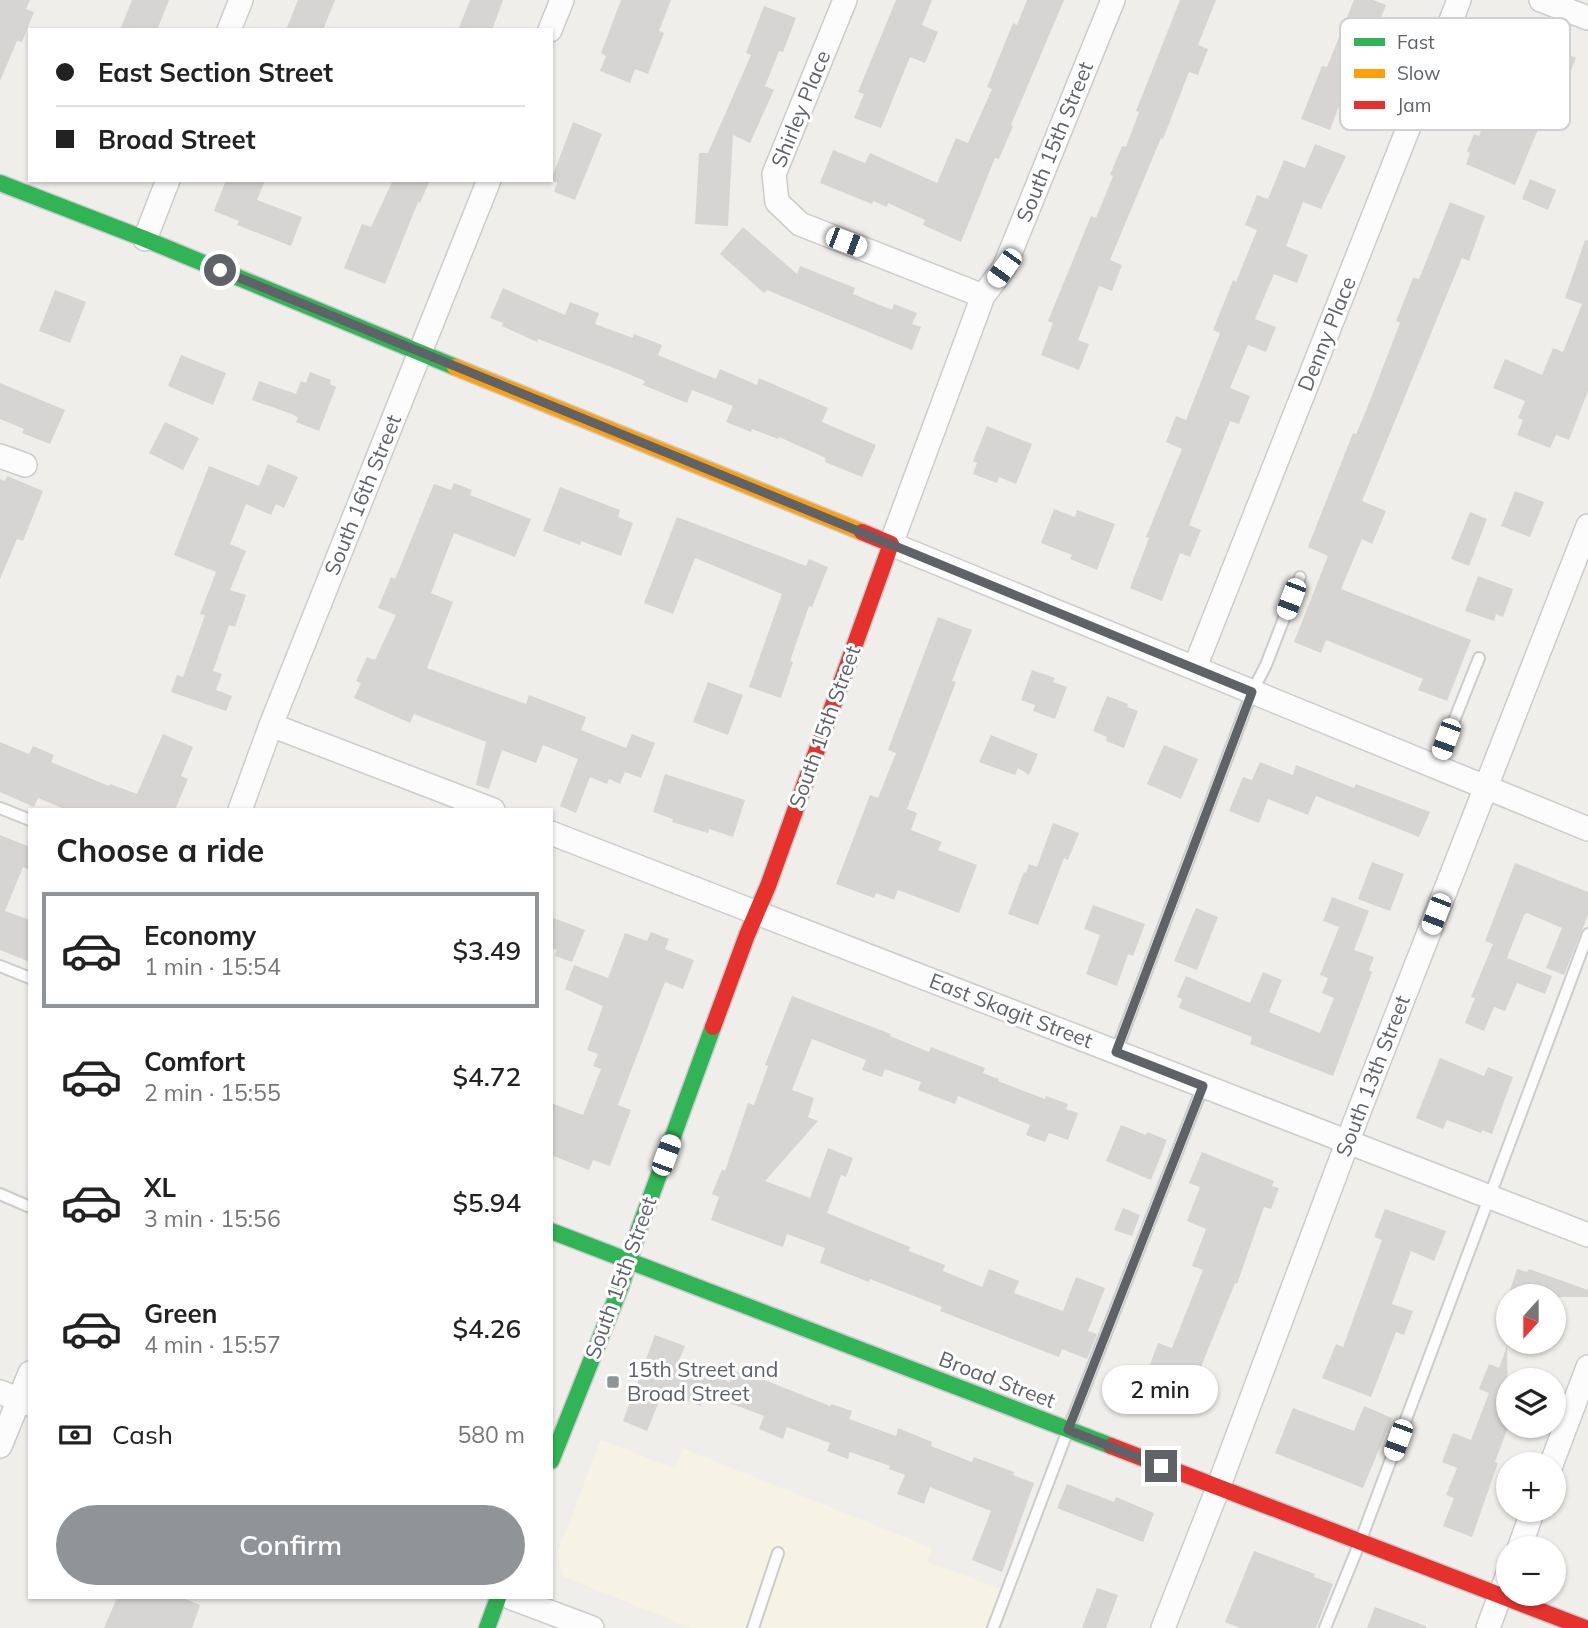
<!DOCTYPE html>
<html lang="en">
<head>
<meta charset="utf-8">
<style>
  :root { --surface:#fff; --page:#f6f6f6; --text:#222; --muted:#767676; --line:#e0e0e0; --accent:#919496 }
  body { margin:0; font-family:Mulish,sans-serif; background:var(--page); color:var(--text); height:100vh; display:flex; flex-direction:column; font-size:26px; white-space:nowrap }
  * { box-sizing:border-box; margin:0 }
  p { font-size:23px; color:var(--muted) }
  .icon { flex:none; width:38px; height:38px; fill:none; stroke:currentColor; stroke-width:2; stroke-linecap:round; stroke-linejoin:round }
  .map { position:relative; flex:1; overflow:hidden }
  .side { position:absolute; left:28px; top:808px; width:525px; height:791px; display:flex; flex-direction:column; background:var(--surface); border-radius:0px; box-shadow:0 2px 5px #0004 }
  .side>* { flex:none }
  .banner { position:absolute; left:28px; top:28px; width:525px; height:154px; border-radius:0px; box-shadow:0 2px 5px #0004; display:grid; align-content:center; height:154px; padding:0 28px; background:var(--surface) }
  .needle { width:46px; rotate:201deg }
  .tools { position:absolute; left:1496px; top:1284px; display:grid; gap:14px }
  .tools a { display:grid; place-items:center; width:70px; height:70px; border-radius:50%; background:var(--surface); box-shadow:0 2px 5px #0004; font-size:35px }
  .end { position:absolute; width:32px; height:32px; margin:-16px; border:9px solid #5f6368; background:#fff; box-shadow:0 0 0 4px #fff }
  .from { border-radius:50% }
  .bubble { position:absolute; height:49px; border-radius:24px; background:var(--surface); box-shadow:0 2px 5px #0004; font-size:23px; font-weight:600; line-height:49px; text-align:center }
  .car { position:absolute; width:21px; height:42px; margin:-21px -10px; border-radius:9px; box-shadow:0 0 5px 2px #0007; background:linear-gradient(#fff 24%,#345 0 40%,#fff 0 76%,#345 0 86%,#fff 0) }
  .banner b { display:flex; align-items:center; gap:24px; height:66px; font-size:26px }
  .banner b+b { border-top:2px solid var(--line) }
  .banner i { width:18px; height:18px; background:var(--text) }
  ul { padding:0; list-style:none }
  li { display:flex; align-items:center; gap:21px; height:116px; margin:0 14px 10px; padding:0 14px; border:4px solid transparent; border-radius:0px }
  li div { flex:1 }
  li b { display:block; font-size:26px }
  li em { font-style:normal; font-weight:600 }
  li.current { border-color:var(--accent) }
  li>.icon { width:63px; height:63px; stroke-width:1.5 }
  h2 { padding:0 28px; font-size:32px; line-height:84px }
  .pay { display:flex; align-items:center; gap:18px; height:77px; padding:0 28px; font-size:26px }
  .pay p { margin-inline-start:auto }
  .button { display:flex; gap:14px; margin-top:auto; padding:14px 28px }
  .button a { flex:1; height:80px; border-radius:42px; background:var(--accent); color:#fff; font-size:28px; font-weight:600; line-height:80px; text-align:center }
  .map>svg:first-child { display:block }
  .commercial { fill:#f7f3e4 }
  .building { fill:#d6d5d3 }
  .lines { fill:none; stroke-linecap:round; stroke-linejoin:round }
  .lane-casing { stroke:#cbcccc; stroke-width:14 }
  .street-casing { stroke:#cbcccc; stroke-width:26 }
  .fast-casing { stroke:#cacacb; stroke-width:19 }
  .slow-casing { stroke:#cacacb; stroke-width:19 }
  .jam-casing { stroke:#cacacb; stroke-width:19 }
  .lane { stroke:#fdfcfc; stroke-width:10 }
  .street { stroke:#fdfcfc; stroke-width:23 }
  .fast { stroke:#30b455; stroke-width:16 }
  .slow { stroke:#ff9f0a; stroke-width:16 }
  .jam { stroke:#e5322d; stroke-width:16 }
  .route { stroke:#5f6368; stroke-width:9 }
  .poi-dot { fill:#919496; stroke:#fff; stroke-width:2.5 }
  .labels { text-anchor:middle; stroke-width:6; stroke-linejoin:round; paint-order:stroke }
  .street-label { font-size:21px; fill:#5f6368; stroke:#fff }
  .poi-label { font-size:21px; fill:#5f6368; stroke:#fff; text-anchor:start }
  .key { fill:#fff; stroke:#cfd0d2; stroke-width:2 }
  .key-label { font-size:19px; fill:#5f6368 }
</style>
</head>
<body>
<div class="map">
<svg width="1588" height="1628" viewBox="0 0 1588 1628">
  <rect width="100%" height="100%" fill="#efeeea"/>
  <!-- commercial -->
  <path class="commercial" d="M601 1440 675 1469 683 1449 932 1548 927 1562 1001 1589 985 1628H692L564 1577 557 1554Z"/>
  <!-- building -->
  <path class="building" d="M0 0H30L26 9 34 12 22 42 17 41 0 81Z
    M132 0H169L157 30H120Z
    M298 0H335L323 30H286Z
    M470 0H503L492 30H458Z
    M621 0H671L659 31 664 33 648 74 635 69 630 83 600 71 606 56 601 53Z
    M896 0H932L922 25 938 32 925 63 910 57 881 128 854 118 864 94 858 92Z
    M1027 0H1064L1011 125 1013 126 999 159 995 158 961 242 923 225 925 220 888 203 887 207 873 201 872 204 820 183 833 150 865 163 870 153 937 183 956 138 968 143 992 89 987 87 1013 23 1017 25Z
    M1180 0H1216L1198 45 1208 49 1198 75 1189 72 1163 139 1161 138 1110 260 1122 265 1112 291 1099 286 1078 340 1089 344 1079 370 1041 355 1053 323 1048 321 1091 216 1096 218 1113 176 1110 175 1122 146 1126 147 1139 112 1136 111Z
    M1354 0H1373L1386 5 1375 33 1393 41 1363 112 1340 103 1330 130 1301 119 1322 66 1327 67Z
    M764 6 796 18 783 52 779 51 765 86 774 90 750 143 733 135 728 226 695 224 699 153H708L751 55 746 53Z
    M1520 31 1553 44 1551 48 1576 58 1564 88 1546 81 1529 123 1539 127 1515 185 1466 164 1470 153 1467 151 1474 134 1479 136Z
    M573 122 602 134 575 200 554 192 557 183 551 180Z
    M1315 144 1346 156 1321 209 1303 202 1286 246 1308 255 1297 283 1274 274 1255 319 1276 327 1266 352 1248 345 1230 388 1250 396 1239 424 1230 421 1189 525 1201 530 1190 557 1180 553 1162 601 1130 588 1149 538 1146 537 1182 449 1166 442 1176 416 1186 420 1220 333 1213 330 1233 280 1236 282 1257 230 1245 225 1257 195 1268 199 1284 160 1305 168Z
    M1530 179 1556 190 1548 210 1522 199Z
    M226 180H265L257 200 302 217 291 246 237 225 239 221 214 211Z
    M393 180H430L420 203 418 202 385 284 344 268 362 224 371 227Z
    M1450 202 1485 216 1469 261 1462 258 1362 501 1386 511 1372 544 1362 539 1341 589 1471 640 1447 701 1418 690 1423 679 1326 640 1321 653 1294 642 1328 556 1308 547 1353 433 1356 434 1366 411 1400 323 1396 321 1413 278 1419 279Z
    M743 227 797 274 800 266 855 288 853 294 892 310 894 304 917 313 912 324 921 327 912 350 767 290 764 293 720 254Z
    M1585 240 1588 241V391L1569 440 1556 435 1550 448 1517 435 1523 420 1518 418 1525 401 1493 388 1505 359 1542 375 1553 348 1563 352 1582 304 1565 298Z
    M503 288 565 315 570 302 599 313 595 324 633 338 634 334 662 345 658 355 716 379 720 369 757 385 759 378 828 408 822 422 876 445 862 477 825 462 826 458 779 437 778 439 752 429 751 432 726 422 733 406 692 390 687 403 643 385 645 381 619 370 538 339 537 342 502 326 503 323 490 318Z
    M55 290 86 302 70 343 39 331Z
    M181 355 226 373 213 405 168 386Z
    M310 372 331 380 330 384 336 387 319 431 296 422 298 418 292 414 252 400 259 381 296 394 301 381 306 383Z
    M0 383 65 410 50 444 22 433 24 429 0 419Z
    M165 422 199 438 183 470 149 453Z
    M987 426 1032 444 1016 484 999 477 997 483 973 474 977 463 973 461Z
    M268 464 298 477 284 508 276 504 271 515 246 504 230 544 246 551 230 590 246 595 235 627 229 625 213 671 222 674 216 690 232 696 226 711 171 692 177 675 183 677 205 615 200 614 216 572 174 555 209 466 259 486Z
    M7 476 43 491 23 541 17 539 0 579V479L5 481Z
    M454 483 472 490 470 495 531 519 515 557 454 533 431 593 453 602 427 668 526 704 529 695 586 717 581 730 626 748 632 734 655 743 641 778 625 772 620 784 609 779 607 784 590 777 576 813 560 806 578 759 543 745 536 763 502 750 489 789 476 785 486 742 414 714 410 723 354 698 361 683 356 681 367 657 375 660 396 615 378 608 391 577 395 579 434 484 451 490Z
    M560 487 620 510 618 517 633 523 621 556 581 541 580 545 543 531Z
    M1515 491 1544 502 1530 537 1501 526Z
    M1054 509 1075 517 1077 510 1115 524 1097 570 1070 559 1072 555 1041 543Z
    M1470 512 1487 519 1469 566 1451 559Z
    M677 517 806 566 809 559 828 567 812 607 809 606 790 661 793 662 781 698 749 687 782 594 695 558 673 614 644 603Z
    M1478 576 1513 589 1503 617 1496 614 1494 621 1465 611Z
    M938 617 972 630 952 681 956 682 907 809 917 813 911 830 942 842 938 850 977 865 959 913 898 890 894 900 876 893 874 898 836 884 870 795 878 798 896 753 888 750Z
    M1032 670 1055 678 1053 682 1067 687 1055 719 1033 711 1035 705 1021 700Z
    M708 682 743 695 728 735 693 722Z
    M1107 696 1128 704 1127 707 1138 711 1124 748 1106 741 1107 737 1093 731Z
    M163 734 193 747 181 776 188 779 175 810H67L38 798 34 807 0 792V742L29 754 33 746 54 755 51 762 109 786 110 784 137 794Z
    M991 735 1038 754 1029 775 1018 768 1015 775 979 762Z
    M1164 745 1198 759 1181 799 1147 784Z
    M1260 762 1293 775 1296 765 1354 788 1356 784 1430 812 1419 837 1316 796 1308 815 1268 799 1259 823 1229 811 1243 777 1252 780Z
    M665 774 745 800 733 837 709 829 708 833 672 822 673 819 653 812Z
    M1053 823 1079 833 1068 860 1064 858 1038 925 1008 914 1024 872 1026 873 1029 864 1037 867Z
    M0 835 30 847V870L23 867 5 911 30 920V962L0 950Z
    M1372 862 1404 874 1390 911 1358 899Z
    M1515 863 1588 892V915L1564 975 1546 968 1562 928 1527 913 1524 915 1507 958 1552 976 1545 994 1517 983 1505 1011 1494 1007 1484 1031 1465 1023 1475 998 1471 997 1493 944 1485 941Z
    M1332 897 1369 911 1354 950 1374 957 1369 970 1372 972 1333 1076 1250 1044 1252 1037 1179 1008 1182 999 1177 997 1186 976 1250 1003 1263 972 1282 980 1269 1012 1320 1033 1334 998 1322 993 1328 978 1320 975 1339 927 1323 921Z
    M1093 905 1145 924 1133 956 1128 954 1117 986 1086 974 1100 935 1084 929Z
    M1196 908 1218 917 1197 970 1174 961Z
    M551 917 585 930 572 962 555 956 557 950 551 948Z
    M651 932 669 939 665 949 694 960 683 989 665 982 618 1105 631 1110 610 1166 593 1160 589 1170 551 1155V1103L583 1115 601 1069 593 1066 598 1054 587 1050 603 1006 565 989 574 965 608 978 625 933 647 941Z
    M792 996 891 1034 890 1036 929 1052 931 1047 985 1068 983 1073 999 1079 998 1081 1045 1099 1046 1096 1068 1104 1066 1109 1078 1113 1068 1140 1049 1133 1045 1142 1026 1135 1030 1125 958 1096 955 1104 918 1090 921 1082 885 1069 882 1077 862 1070 866 1060 812 1039 792 1090 814 1098 808 1117 818 1121 765 1181 810 1198 828 1148 853 1158 846 1177 841 1175 827 1213 910 1247 909 1251 945 1265 943 1271 982 1287 989 1269 1019 1281 1014 1293 1063 1311 1076 1277 1105 1288 1088 1331 1097 1334 1087 1359 1062 1349 1059 1357 940 1311 942 1307 870 1279 869 1282 820 1263 825 1248 787 1234 783 1247 711 1220 719 1197 712 1194 722 1169 725 1171 748 1103 754 1105 768 1066 765 1065Z
    M1440 1058 1484 1076 1488 1067 1513 1077 1492 1134 1482 1130 1481 1133 1447 1120 1443 1129 1416 1118Z
    M1121 1125 1146 1135 1147 1132 1167 1140 1151 1180 1106 1161Z
    M1202 1152 1274 1181 1272 1186 1279 1188 1271 1209 1264 1207 1237 1284 1235 1283 1182 1414 1156 1404 1159 1397 1154 1395 1163 1372 1149 1367 1158 1343 1172 1348 1203 1270 1192 1266 1206 1229 1187 1221 1200 1187 1189 1183Z
    M1123 1208 1140 1215 1132 1236 1114 1230Z
    M1385 1209 1446 1231 1434 1261 1411 1251 1392 1304 1413 1311 1404 1335 1396 1332 1371 1397 1322 1378 1336 1344 1343 1347 1382 1240 1374 1237Z
    M1517 1269 1527 1272 1529 1269 1588 1290V1297H1529L1510 1290Z
    M655 1335 685 1346 678 1363 730 1382 735 1371 761 1381 762 1379 830 1406 831 1404 852 1411 849 1419 896 1436 898 1428 932 1442 931 1446 972 1462 974 1457 1014 1472 1013 1475 1034 1483 1002 1572 972 1560 991 1511 930 1487 924 1504 897 1494 905 1475 889 1469 890 1466 850 1452 848 1459 827 1451 830 1443 787 1427 783 1439 759 1429 764 1416 705 1394 701 1406 663 1392 647 1431 623 1421Z
    M1507 1346 1508 1427 1495 1462 1498 1463 1472 1537 1443 1526 1454 1498 1446 1495 1457 1468 1442 1462 1453 1433 1471 1440 1489 1393 1479 1389 1489 1364 1499 1368Z
    M1364 1406 1392 1418 1363 1488 1275 1453 1293 1408 1354 1431Z
    M1067 1484 1114 1502 1116 1497 1154 1513 1143 1542 1057 1508Z
    M1254 1551 1315 1574 1314 1577 1333 1584 1316 1628H1240L1225 1622Z
    M1097 1588 1118 1595 1106 1628H1082Z
    M117 1598H183L200 1605 192 1628H104Z
    M1375 1607 1426 1626V1628H1367Z"/>
  <g class="lines">
    <!-- lane casing -->
    <g class="lane-casing">
      <path id="lane" d="M1436 766 1479 658
        M0 808 30 820
        M0 966 30 978
        M1116 1052 1252 692 1266 665 1300 577
        M0 1194 30 1207
        M753 1628 778 1553
        M993 1628 1068 1430 1203 1086
        M1325 1628 1360 1542 1588 934"/>
    </g>
    <!-- street casing -->
    <g class="street-casing">
      <path id="street" d="M845 0 774 174 777 202 800 224 983 296
        M1113 0 1004 268 983 296 891 544 1588 829
        M1541 0 1588 18
        M229 30 241 0
        M550 30 562 0
        M145 239 168 180
        M0 456 25 465
        M1195 667 1459 0
        M271 725 493 810
        M240 810 271 725 489 180
        M551 833 1588 1235
        M0 1392 30 1404
        M0 1446 30 1373
        M1551 1465 1588 1367
        M1519 1549 1533 1510
        M512 1598 592 1628
        M1163 1628 1218 1488 1358 1114 1588 526
        M1488 1628 1508 1574"/>
    </g>
    <!-- fast casing -->
    <g class="fast-casing">
      <path id="fast" d="M0 183 145 239 455 367
        M551 1231 1111 1446
        M551 1461 621 1286 639 1229 713 1027
        M487 1628 498 1598"/>
    </g>
    <!-- slow casing -->
    <g class="slow-casing">
      <path id="slow" d="M455 367 862 532"/>
    </g>
    <!-- jam casing -->
    <g class="jam-casing">
      <path id="jam" d="M713 1027 747 935 768 886 891 544 862 532
        M1111 1446 1585 1628"/>
    </g>
    <!-- lane -->
    <use href="#lane" class="lane"/>
    <!-- street -->
    <use href="#street" class="street"/>
    <!-- fast -->
    <use href="#fast" class="fast"/>
    <!-- slow -->
    <use href="#slow" class="slow"/>
    <!-- jam -->
    <use href="#jam" class="jam"/>
  </g>
  <g class="lines">
    <!-- route -->
    <path class="route" d="M220 270 1252 692 1116 1052 1203 1086 1068 1430 1161 1466"/>
  </g>
  <!-- markers -->
  <rect class="poi-dot" x="606" y="1375" width="14" height="14" rx="3.5"/>
  <g class="labels">
    <!-- street labels -->
    <g class="street-label">
      <text transform="translate(801 109) rotate(-68)" y="7">Shirley Place</text>
      <text transform="translate(1055 142) rotate(-68)" y="7">South 15th Street</text>
      <text transform="translate(1327 334) rotate(-68)" y="7">Denny Place</text>
      <text transform="translate(363 495) rotate(-68)" y="7">South 16th Street</text>
      <text transform="translate(825 727) rotate(-70)" y="7">South 15th Street</text>
      <text transform="translate(1011 1011) rotate(21)" y="7">East Skagit Street</text>
      <text transform="translate(1373 1076) rotate(-69)" y="7">South 13th Street</text>
      <text transform="translate(621 1278) rotate(-70)" y="7">South 15th Street</text>
      <text transform="translate(997 1380) rotate(21)" y="7">Broad Street</text>
    </g>
    <!-- poi labels -->
    <g class="poi-label">
      <text x="627" y="1377">15th Street and<tspan x="627" dy="24">Broad Street</tspan></text>
    </g>
  </g>
  <!-- legend -->
  <rect x="1340" y="18" width="230" height="112" rx="10" class="key"/>
  <rect x="1354" y="38" width="31" height="8" fill="#30b455"/>
  <rect x="1354" y="69" width="31" height="9" fill="#ff9f0a"/>
  <rect x="1354" y="101" width="31" height="8" fill="#e5322d"/>
  <g class="key-label">
    <text x="1397" y="49">Fast</text>
    <text x="1397" y="80">Slow</text>
    <text x="1397" y="112">Jam</text>
  </g>
</svg>
<div class="tools">
<a><svg class="needle" viewBox="-14 -14 28 28"><path d="M0-13l5 13h-10z" fill="#e53935"/><path d="M0 13l5-13h-10z" fill="#767676"/></svg></a>
<a><svg class="icon" aria-label="layers" viewBox="0 0 24 24"><path d="M12 4l9 5-9 5-9-5zM3 14l9 5 9-5"/></svg></a>
<a>+</a>
<a>−</a>
</div>
<i class="end from" style="left:220px;top:270px"></i>
<i class="end" style="left:1161px;top:1466px"></i>
<div class="bubble" style="left:1102px;top:1365px;width:116px">2 min</div>
<i class="car" style="left:846px;top:242px;rotate:111deg"></i>
<i class="car" style="left:1004px;top:268px;rotate:216deg"></i>
<i class="car" style="left:1291px;top:599px;rotate:201deg"></i>
<i class="car" style="left:1446px;top:739px;rotate:200deg"></i>
<i class="car" style="left:1436px;top:914px;rotate:201deg"></i>
<i class="car" style="left:666px;top:1155px;rotate:20deg"></i>
<i class="car" style="left:1398px;top:1440px;rotate:200deg"></i>
<div class="banner">
<b><i class="from"></i>East Section Street</b>
<b><i></i>Broad Street</b>
</div>
<section class="side">
<h2>Choose a ride</h2>
<ul>
<li class="current"><svg class="icon" aria-label="car" viewBox="0 0 24 24"><path d="M5 17H2v-5l4-1 3-4h7l3 4 3 1v5h-3M9 17h6M6 11h13"/><circle cx="7" cy="17" r="2"/><circle cx="17" cy="17" r="2"/></svg><div><b>Economy</b><p>1 min · 15:54</p></div><em>$3.49</em></li>
<li><svg class="icon" aria-label="car" viewBox="0 0 24 24"><path d="M5 17H2v-5l4-1 3-4h7l3 4 3 1v5h-3M9 17h6M6 11h13"/><circle cx="7" cy="17" r="2"/><circle cx="17" cy="17" r="2"/></svg><div><b>Comfort</b><p>2 min · 15:55</p></div><em>$4.72</em></li>
<li><svg class="icon" aria-label="car" viewBox="0 0 24 24"><path d="M5 17H2v-5l4-1 3-4h7l3 4 3 1v5h-3M9 17h6M6 11h13"/><circle cx="7" cy="17" r="2"/><circle cx="17" cy="17" r="2"/></svg><div><b>XL</b><p>3 min · 15:56</p></div><em>$5.94</em></li>
<li><svg class="icon" aria-label="car" viewBox="0 0 24 24"><path d="M5 17H2v-5l4-1 3-4h7l3 4 3 1v5h-3M9 17h6M6 11h13"/><circle cx="7" cy="17" r="2"/><circle cx="17" cy="17" r="2"/></svg><div><b>Green</b><p>4 min · 15:57</p></div><em>$4.26</em></li>
</ul>
<div class="pay"><svg class="icon" aria-label="cash" viewBox="0 0 24 24"><path d="M3 7h18v10H3z"/><circle cx="12" cy="12" r="2"/></svg>Cash<p>580 m</p></div>
<div class="button"><a>Confirm</a></div>
</section>
</div>
</body>
</html>
